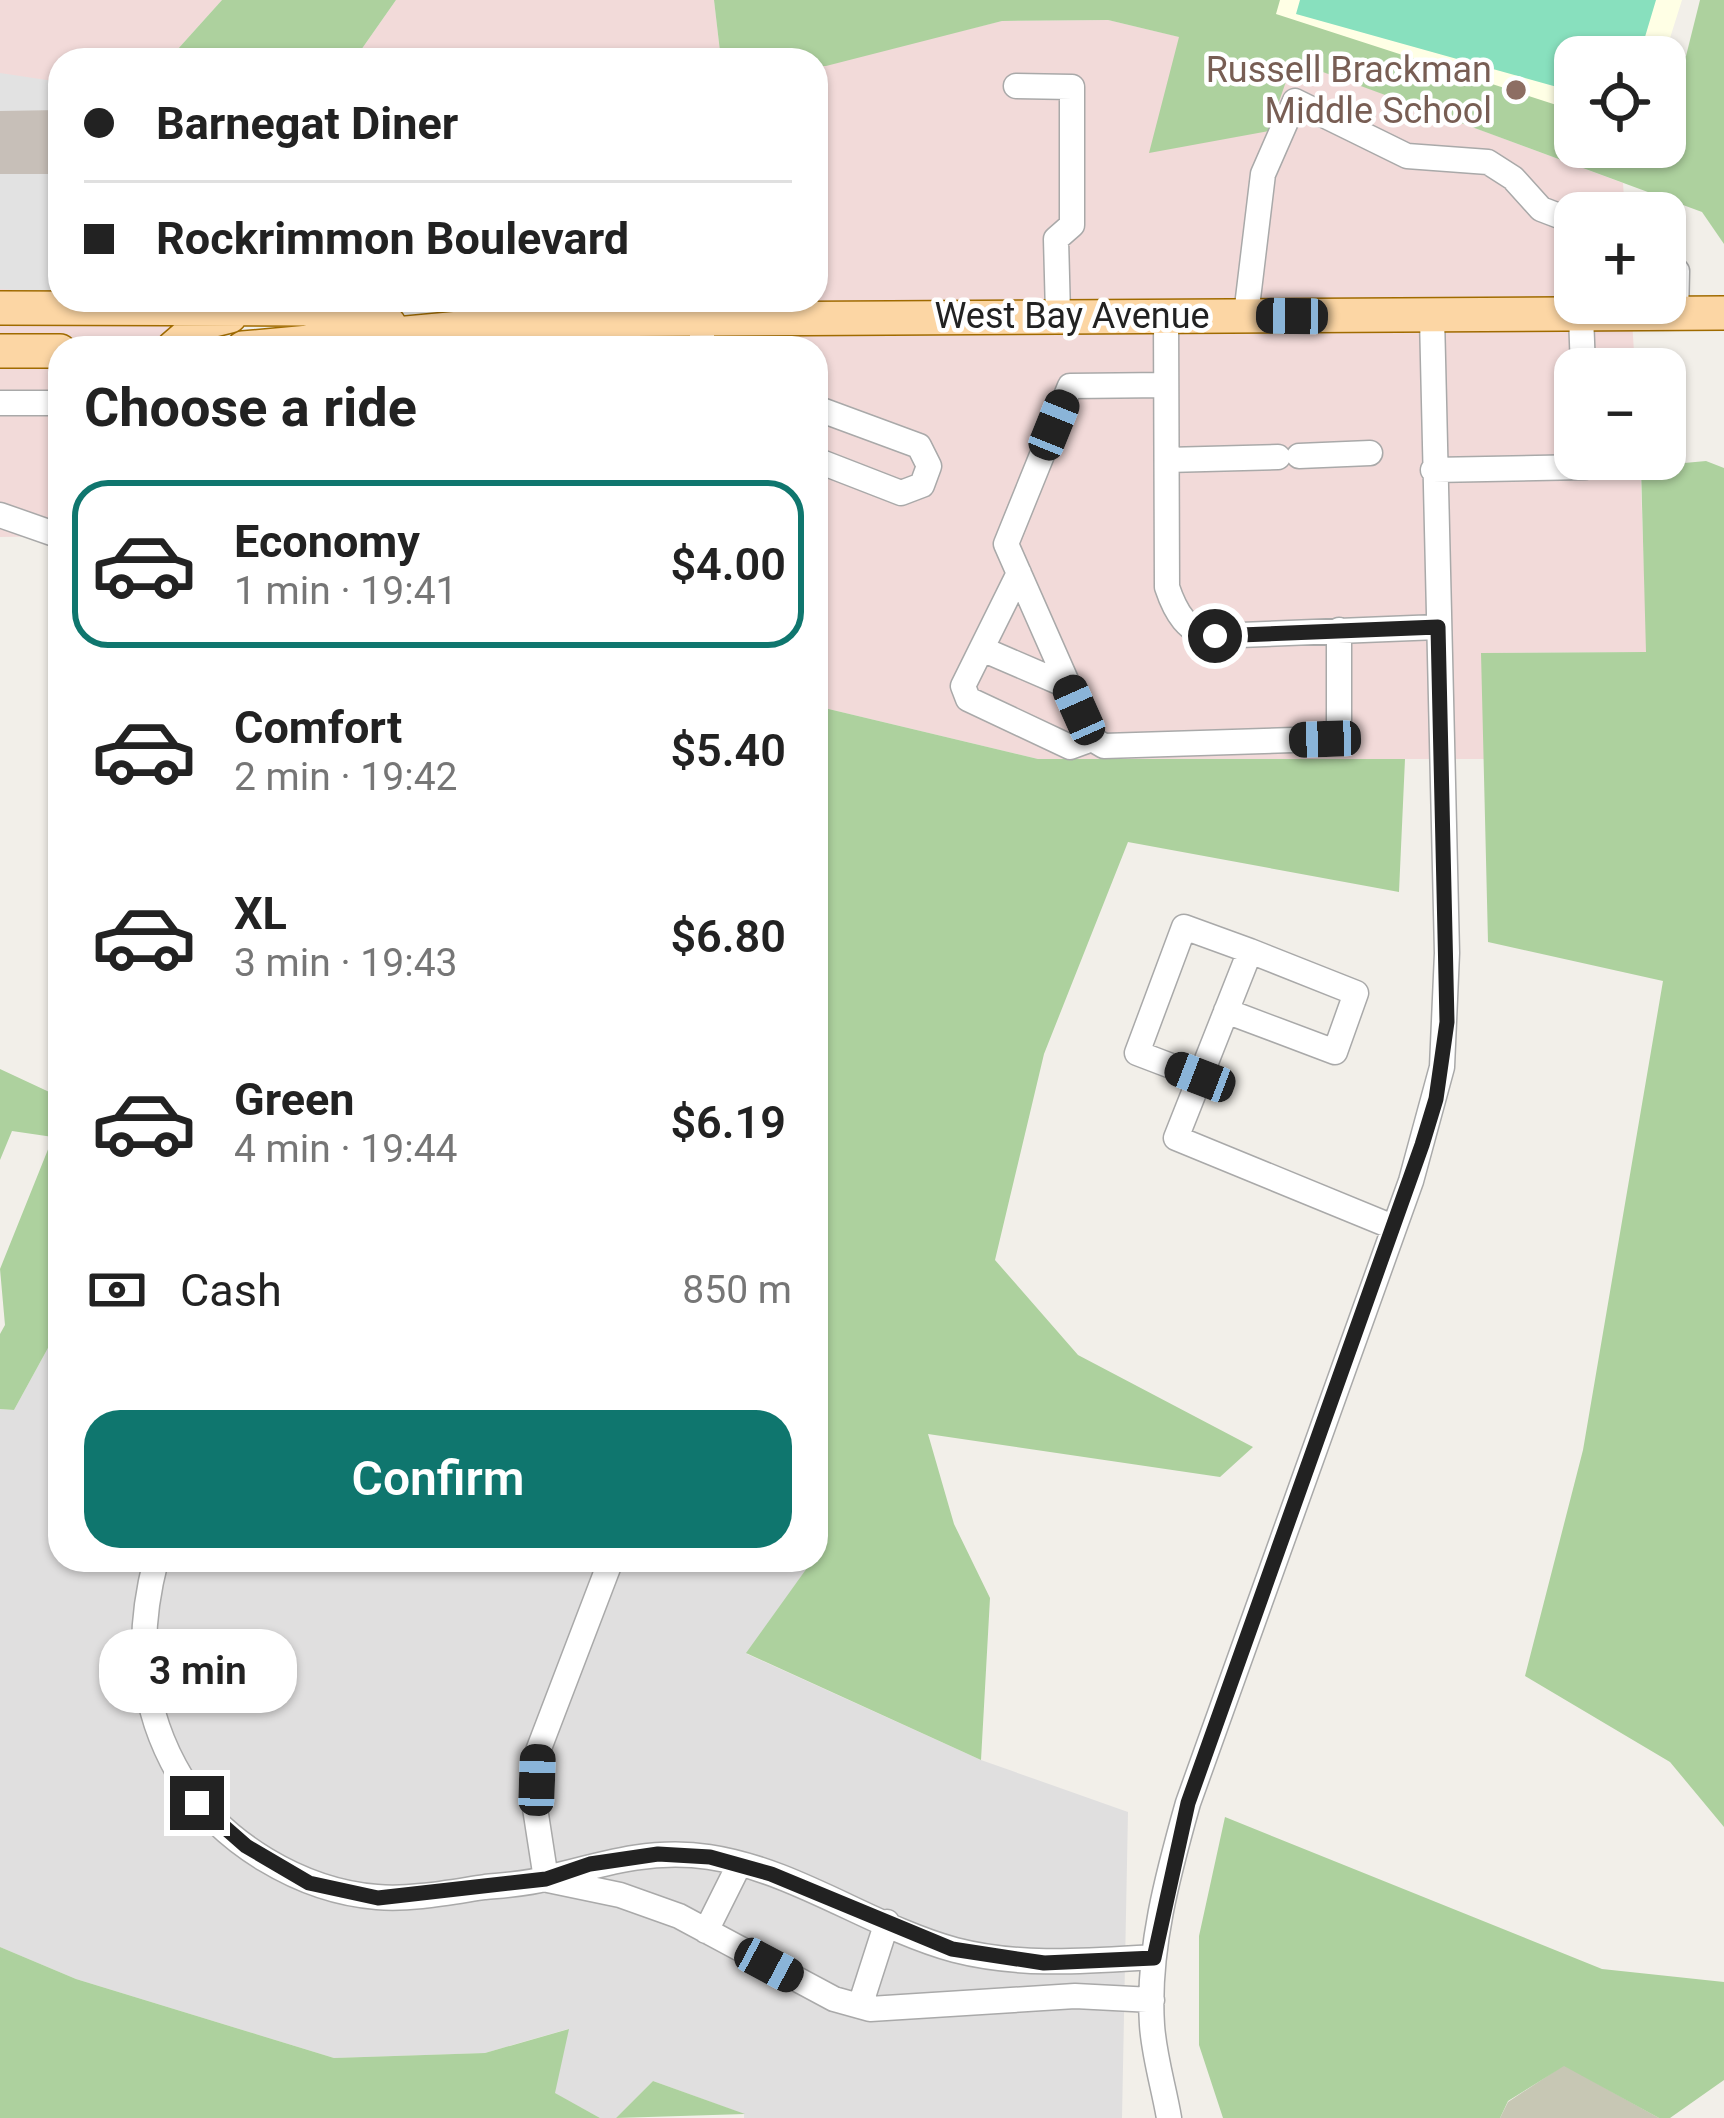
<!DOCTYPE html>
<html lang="en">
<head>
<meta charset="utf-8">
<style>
  :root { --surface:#fff; --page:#f6f6f6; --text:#222; --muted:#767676; --line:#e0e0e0; --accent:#0f766e }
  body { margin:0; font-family:Roboto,sans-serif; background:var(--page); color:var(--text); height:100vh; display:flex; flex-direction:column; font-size:45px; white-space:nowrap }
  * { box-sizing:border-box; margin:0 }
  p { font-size:39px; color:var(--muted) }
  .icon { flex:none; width:66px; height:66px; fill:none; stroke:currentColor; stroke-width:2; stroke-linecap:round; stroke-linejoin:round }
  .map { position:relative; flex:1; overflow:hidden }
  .sheet { position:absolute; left:48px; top:336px; width:780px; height:1236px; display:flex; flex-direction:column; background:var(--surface); border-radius:36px; box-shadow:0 3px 9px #0004 }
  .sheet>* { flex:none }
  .top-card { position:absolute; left:48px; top:48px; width:780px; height:264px; border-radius:36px; box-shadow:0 3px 9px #0004; display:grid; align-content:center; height:264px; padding:0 36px; background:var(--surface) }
  .buttons { position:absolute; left:1554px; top:36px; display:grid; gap:24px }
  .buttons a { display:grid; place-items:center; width:132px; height:132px; border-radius:24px; background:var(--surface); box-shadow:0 3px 9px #0004; font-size:60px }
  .end { position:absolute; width:54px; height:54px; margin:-27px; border:15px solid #222; background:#fff; box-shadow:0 0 0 6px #fff }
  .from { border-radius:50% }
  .bubble { position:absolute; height:84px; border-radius:36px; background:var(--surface); box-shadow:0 3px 9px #0004; font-size:39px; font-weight:600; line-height:84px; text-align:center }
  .car { position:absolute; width:36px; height:72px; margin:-36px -18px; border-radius:15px; box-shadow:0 0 9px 3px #0007; background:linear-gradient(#222 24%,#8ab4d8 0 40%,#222 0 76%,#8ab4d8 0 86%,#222 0) }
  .top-card b { display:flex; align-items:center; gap:42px; height:114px; font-size:45px }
  .top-card b+b { border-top:3px solid var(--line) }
  .top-card i { width:30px; height:30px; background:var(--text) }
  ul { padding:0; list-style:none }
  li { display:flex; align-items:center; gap:36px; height:168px; margin:0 24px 18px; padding:0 12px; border:6px solid transparent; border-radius:36px }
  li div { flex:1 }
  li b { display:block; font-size:45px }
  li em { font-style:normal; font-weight:600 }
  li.on { border-color:var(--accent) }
  li>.icon { width:108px; height:108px; stroke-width:1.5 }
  h2 { padding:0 36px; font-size:54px; line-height:144px }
  .pay { display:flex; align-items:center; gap:30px; height:132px; padding:0 36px; font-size:45px }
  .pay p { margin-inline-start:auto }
  .primary-button { display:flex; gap:24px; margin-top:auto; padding:24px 36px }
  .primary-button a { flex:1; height:138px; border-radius:36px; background:var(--accent); color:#fff; font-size:48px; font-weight:600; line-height:138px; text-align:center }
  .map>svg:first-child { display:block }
  .residential { fill:#e0dfdf }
  .commercial { fill:#f2dad9 }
  .education { fill:#ffffe5 }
  .construction { fill:#c7c7b4 }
  .forest { fill:#add19e }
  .pitch { fill:#88e0be }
  .parking { fill:#e2e2e2 }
  .building { fill:#c7bfb8 }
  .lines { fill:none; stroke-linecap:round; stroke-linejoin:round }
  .minor-casing { stroke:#a9a9a9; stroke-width:27 }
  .major-casing { stroke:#a06b00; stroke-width:36 }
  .minor { stroke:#fff; stroke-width:24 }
  .major { stroke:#fcd6a4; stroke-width:33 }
  .route { stroke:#222; stroke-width:15 }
  .education-dot { fill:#8d6e63; stroke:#fff; stroke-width:4.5 }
  .labels { text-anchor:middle; stroke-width:9; stroke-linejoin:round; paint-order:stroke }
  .education-label { font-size:36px; fill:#785e54; stroke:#fff; text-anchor:end }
  .street-label { font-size:36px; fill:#222; stroke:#fff }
</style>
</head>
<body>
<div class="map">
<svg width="1724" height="2118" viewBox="0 0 1724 2118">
  <rect width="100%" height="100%" fill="#f2efe9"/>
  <!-- residential -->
  <path class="residential" d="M60 1326V1560H813L747 1654 981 1760 1128 1812 1122 2118H744V2114L653 2081 616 2118H600L554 2093 568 2029 485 2053 334 2058 76 1979 0 1947V1409L14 1410Z"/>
  <!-- commercial -->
  <path class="commercial" d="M0 0H222L168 60H60V300H205L207 348H60V536L0 537Z
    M396 0H714L721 60H354Z
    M1108 20 1180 37 1151 152 1292 60 1623 183 1625 213H1575V303H1631L1635 369H1575V459H1640L1647 652 1482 653 1484 759H1038L816 706V348H675L676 300H816V66L1002 21Z"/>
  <!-- education -->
  <path class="education" d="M1192 0H1682L1664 57H1575V124Z"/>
  <!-- construction -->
  <path class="construction" d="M1564 2065 1659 2118H1500L1508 2102Z"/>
  <!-- forest -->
  <path class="forest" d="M222 0H396L354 60H168Z
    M714 0H1280L1276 14 1575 111V147H1665V75L1686 56 1700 0H1724V244L1702 212 1293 61 1269 131 1149 153 1179 37 1108 20 1002 21 826 66H816V60H721Z
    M1706 461 1724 468V1827L1670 1762 1525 1676 1583 1450 1663 981 1488 942 1481 653 1646 652 1641 467Z
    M816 706 1038 759H1405L1399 892 1128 842 1044 1054 995 1260 1078 1355 1253 1447 1220 1477 928 1434 954 1524 990 1598 981 1760 746 1653 817 1554 816 976 825 972 816 956Z
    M0 1069 60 1097V1326L14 1410 0 1409V1334L5 1325 0 1269 53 1137 12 1131 0 1160Z
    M1225 1817 1602 1969 1724 1982V2080L1670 2118H1659L1564 2066 1508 2101 1500 2118H1223L1199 2045V1936Z
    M0 1947 76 1979 334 2058 485 2053 569 2029 555 2093 600 2118H0Z
    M653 2081 745 2114 616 2118Z"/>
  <!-- pitch -->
  <path class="pitch" d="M1300 0H1656L1639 57H1575V92L1296 14Z"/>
  <!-- parking -->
  <path class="parking" d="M0 73 60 82V294L0 289Z"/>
  <!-- building -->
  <path class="building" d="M60 110V174H0V111Z"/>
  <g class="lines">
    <!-- minor casing -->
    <g class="minor-casing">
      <path id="minor" d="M1016 86 1072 87V225L1056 239 1058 314
        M1665 257 1677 271 1676 314
        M1166 314 1167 587C1175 611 1187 634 1215 636L1438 627
        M1246 315 1263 174 1295 101 1407 156 1488 162 1513 178 1541 209 1575 222
        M1581 315 1583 369
        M702 348V318
        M1166 385 1070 386 1006 544 1092 739 1104 746 1325 739 1336 732 1339 723V630
        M0 403H60
        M816 408 919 446 929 466 922 485 901 493 816 460
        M1299 456 1370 453
        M1167 460 1278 457
        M1433 470 1585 467V459
        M0 515 60 536
        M1019 573 963 686 968 699 1070 747 1092 739
        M982 649 1061 683 1066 681
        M1226 1011 1335 1052 1356 993 1250 951 1176 1138 1393 1227
        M1200 1077 1137 1053 1184 927 1250 951
        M156 1560C136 1637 139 1708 182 1779 221 1843 301 1891 377 1897 411 1900 451 1892 485 1887 506 1885 528 1884 548 1878 602 1864 652 1848 709 1857 796 1870 871 1927 955 1950 1021 1967 1087 1961 1154 1957
        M546 1879 535 1808 538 1751 611 1560
        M548 1880 620 1895 679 1916 834 1999 870 2009 1075 1996 1152 2000
        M706 1931 739 1865
        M860 2006 887 1922
        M1169 2118C1164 2088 1154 2056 1152 2025 1147 1951 1168 1874 1188 1803L1411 1181 1442 1067 1447 953 1432 317"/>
    </g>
    <!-- major casing -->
    <g class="major-casing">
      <path id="major" d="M0 308 305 309 389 324
        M173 348 202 323 230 316
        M243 348 547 320 1724 313
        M0 351H60"/>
    </g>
    <!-- minor -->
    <use href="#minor" class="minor"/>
    <!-- major -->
    <use href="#major" class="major"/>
  </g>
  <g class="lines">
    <!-- route -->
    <path class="route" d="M197 1803 246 1846 309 1883 378 1898 546 1879 590 1864 658 1854 710 1857 771 1874 952 1949 1044 1963 1154 1958 1188 1803 1422 1145 1436 1099 1447 1022 1438 627 1215 636"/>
  </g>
  <!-- markers -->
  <circle class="education-dot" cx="1516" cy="90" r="12"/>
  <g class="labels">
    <!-- education labels -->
    <g class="education-label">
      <text x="1492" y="82">Russell Brackman<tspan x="1492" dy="41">Middle School</tspan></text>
    </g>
    <!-- street labels -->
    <g class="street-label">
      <text x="1072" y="328">West Bay Avenue</text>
    </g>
  </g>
</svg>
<div class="buttons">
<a><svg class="icon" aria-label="locate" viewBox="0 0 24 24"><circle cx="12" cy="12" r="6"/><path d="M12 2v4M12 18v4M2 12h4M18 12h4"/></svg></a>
<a>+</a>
<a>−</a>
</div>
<i class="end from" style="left:1215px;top:636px"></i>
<i class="end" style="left:197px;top:1803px"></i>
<div class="bubble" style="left:99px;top:1629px;width:198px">3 min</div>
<i class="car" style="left:1292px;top:316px;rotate:271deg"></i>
<i class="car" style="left:1054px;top:425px;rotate:22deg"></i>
<i class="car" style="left:1079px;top:710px;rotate:336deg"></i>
<i class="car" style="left:1325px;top:739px;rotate:268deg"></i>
<i class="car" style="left:1200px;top:1077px;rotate:291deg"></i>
<i class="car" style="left:537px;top:1780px;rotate:2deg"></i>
<i class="car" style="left:769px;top:1965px;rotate:118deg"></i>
<div class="top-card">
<b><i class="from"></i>Barnegat Diner</b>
<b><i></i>Rockrimmon Boulevard</b>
</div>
<section class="sheet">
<h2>Choose a ride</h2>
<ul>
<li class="on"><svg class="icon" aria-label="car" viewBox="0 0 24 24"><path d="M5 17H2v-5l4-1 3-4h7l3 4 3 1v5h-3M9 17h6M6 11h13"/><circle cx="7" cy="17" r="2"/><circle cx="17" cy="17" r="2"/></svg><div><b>Economy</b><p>1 min · 19:41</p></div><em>$4.00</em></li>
<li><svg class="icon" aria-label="car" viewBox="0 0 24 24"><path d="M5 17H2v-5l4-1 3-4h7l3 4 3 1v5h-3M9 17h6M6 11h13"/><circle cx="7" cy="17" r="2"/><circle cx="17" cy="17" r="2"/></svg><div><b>Comfort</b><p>2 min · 19:42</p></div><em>$5.40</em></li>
<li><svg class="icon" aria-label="car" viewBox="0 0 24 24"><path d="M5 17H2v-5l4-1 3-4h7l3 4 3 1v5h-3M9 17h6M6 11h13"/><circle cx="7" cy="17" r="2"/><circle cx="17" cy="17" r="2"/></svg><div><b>XL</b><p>3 min · 19:43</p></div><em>$6.80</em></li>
<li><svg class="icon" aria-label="car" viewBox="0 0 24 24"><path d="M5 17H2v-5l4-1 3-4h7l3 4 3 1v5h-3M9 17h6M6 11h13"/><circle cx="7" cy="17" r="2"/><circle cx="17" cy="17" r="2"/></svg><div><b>Green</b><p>4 min · 19:44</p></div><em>$6.19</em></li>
</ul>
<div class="pay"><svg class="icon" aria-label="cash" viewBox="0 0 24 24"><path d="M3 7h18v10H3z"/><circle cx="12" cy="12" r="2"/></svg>Cash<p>850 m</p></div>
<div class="primary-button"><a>Confirm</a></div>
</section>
</div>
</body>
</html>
